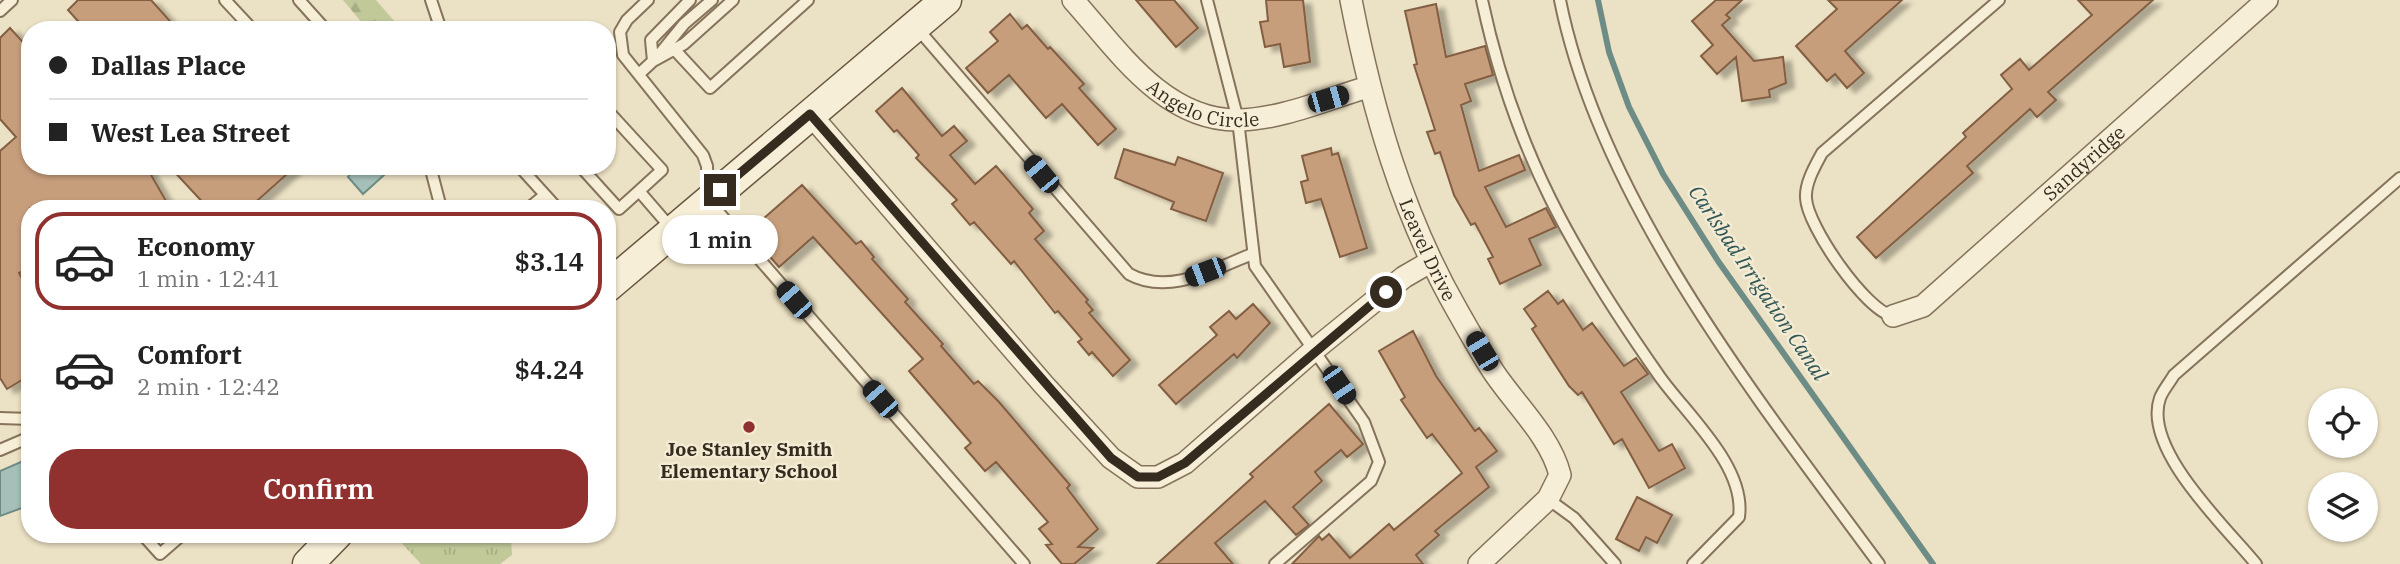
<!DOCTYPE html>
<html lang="en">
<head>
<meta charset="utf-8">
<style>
  :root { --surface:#fff; --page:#f2f2f2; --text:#222; --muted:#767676; --line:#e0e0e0; --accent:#91312f }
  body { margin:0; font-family:"IBM Plex Serif",serif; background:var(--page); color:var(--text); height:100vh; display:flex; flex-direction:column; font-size:26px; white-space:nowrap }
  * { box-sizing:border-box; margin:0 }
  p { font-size:23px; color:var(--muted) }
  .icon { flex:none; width:38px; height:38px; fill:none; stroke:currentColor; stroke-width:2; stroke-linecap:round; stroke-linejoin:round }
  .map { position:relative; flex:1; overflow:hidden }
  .panel { position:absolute; left:21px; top:200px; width:595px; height:343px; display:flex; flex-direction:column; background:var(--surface); border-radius:28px; box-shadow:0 2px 5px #0004 }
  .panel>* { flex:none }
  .top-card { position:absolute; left:21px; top:21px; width:595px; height:154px; border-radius:28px; box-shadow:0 2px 5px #0004; display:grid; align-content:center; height:154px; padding:0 28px; background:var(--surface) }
  .tools { position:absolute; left:2308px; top:388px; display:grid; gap:14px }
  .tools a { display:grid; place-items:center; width:70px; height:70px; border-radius:50%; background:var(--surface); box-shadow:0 2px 5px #0004; font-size:35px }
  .end { position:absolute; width:32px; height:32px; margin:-16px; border:9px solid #362b1f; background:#fff; box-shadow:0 0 0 4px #fff }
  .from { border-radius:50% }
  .bubble { position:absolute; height:49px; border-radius:24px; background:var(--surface); box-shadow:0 2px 5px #0004; font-size:23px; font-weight:600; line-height:49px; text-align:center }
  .car { position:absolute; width:21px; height:42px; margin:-21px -10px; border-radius:9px; box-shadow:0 0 5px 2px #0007; background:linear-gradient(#222 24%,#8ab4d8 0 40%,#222 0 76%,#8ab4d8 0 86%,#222 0) }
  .top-card b { display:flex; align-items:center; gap:24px; height:66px; font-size:26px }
  .top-card b+b { border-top:2px solid var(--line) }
  .top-card i { width:18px; height:18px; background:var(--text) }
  ul { padding:12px 0 0; list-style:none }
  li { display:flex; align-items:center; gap:21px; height:98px; margin:0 14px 10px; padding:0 14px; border:4px solid transparent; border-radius:28px }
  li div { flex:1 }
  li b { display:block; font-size:26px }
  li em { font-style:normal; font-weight:600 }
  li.selected { border-color:var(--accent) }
  li>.icon { width:63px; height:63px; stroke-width:1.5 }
  .cta { display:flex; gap:14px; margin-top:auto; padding:14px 28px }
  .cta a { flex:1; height:80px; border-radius:28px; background:var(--accent); color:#fff; font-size:28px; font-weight:600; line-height:80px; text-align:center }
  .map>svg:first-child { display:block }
  .forest { fill:url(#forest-firs) }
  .park { fill:url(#park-tufts) }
  .water { fill:#a6bfb8; stroke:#6d8c86; stroke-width:2 }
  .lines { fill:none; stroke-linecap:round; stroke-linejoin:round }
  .stream { stroke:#6d8c86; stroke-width:6 }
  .building { fill:#c79e7c; stroke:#835e43; stroke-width:2; filter:url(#shadow) }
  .lane-casing { stroke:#85735c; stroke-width:14 }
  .street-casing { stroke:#85735c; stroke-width:24 }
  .secondary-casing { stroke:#67543f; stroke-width:33 }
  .lane { stroke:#f7eed7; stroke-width:10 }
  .street { stroke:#f7eed7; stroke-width:21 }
  .secondary { stroke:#f7eed7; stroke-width:30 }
  .route { stroke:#362b1f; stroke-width:9 }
  .poi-dot { fill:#91312f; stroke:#f3ebd3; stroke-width:2.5 }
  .labels { text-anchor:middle; stroke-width:5; stroke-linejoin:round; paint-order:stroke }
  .street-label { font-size:19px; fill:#362b1f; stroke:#f3ebd3 }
  .poi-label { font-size:19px; font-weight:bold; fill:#362b1f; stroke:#f3ebd3 }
  .water-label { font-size:21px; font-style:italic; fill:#2f5554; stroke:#f3ebd3 }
</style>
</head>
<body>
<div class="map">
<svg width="2400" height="564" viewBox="0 0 2400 564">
  <defs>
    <pattern id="forest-firs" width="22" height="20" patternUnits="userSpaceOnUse" patternTransform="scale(1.75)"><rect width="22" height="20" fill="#c2c999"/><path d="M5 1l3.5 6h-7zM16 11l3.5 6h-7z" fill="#a7ad83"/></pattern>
    <pattern id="park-tufts" width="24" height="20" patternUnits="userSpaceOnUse" patternTransform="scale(1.75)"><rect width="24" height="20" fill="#c2c999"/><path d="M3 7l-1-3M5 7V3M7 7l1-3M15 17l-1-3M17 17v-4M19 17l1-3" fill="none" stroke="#a7ad83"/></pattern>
    <filter id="shadow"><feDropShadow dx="8" dy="4.5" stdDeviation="2" flood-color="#0004"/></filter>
  </defs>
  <rect width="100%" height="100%" fill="#ebe1c4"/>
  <!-- forest -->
  <path class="forest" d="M343 0H376L402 30H368Z"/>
  <!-- park -->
  <path class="park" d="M401 534H516L511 538 512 555 500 564H421L397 538Z"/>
  <!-- water -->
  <path class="water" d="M356 166H394L363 194 348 177Z
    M30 458V505L0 516V471Z"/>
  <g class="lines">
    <!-- stream -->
    <path class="stream" d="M1598 0 1609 52 1629 107 1663 174 1718 261 1933 564"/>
  </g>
  <!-- building -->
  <path class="building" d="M78 0H151L178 30H86L68 10Z
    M1136 0H1174L1198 28 1176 47Z
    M1266 0H1303L1310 62 1284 67 1280 44 1265 47 1260 22 1268 21Z
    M1716 0H1742L1726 15 1730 18 1722 25 1754 61 1783 57 1786 83 1769 90 1770 97 1742 101 1736 57 1717 74 1701 56 1713 45 1692 21Z
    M1828 0H1902L1845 51 1864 73 1847 88 1835 74 1827 81 1796 46 1837 9Z
    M2078 0H2153L2048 92 2056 100 2037 117 2030 109 1967 166 1973 173 1876 258 1857 237 1966 137 1963 133 2012 89 2001 75 2020 59 2029 70 2092 15Z
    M1436 4 1446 57 1485 46 1493 75 1465 84 1471 101 1461 105 1479 171 1519 155 1525 170 1485 187 1506 227 1546 208 1556 227 1529 239 1541 265 1500 284 1488 259 1493 257 1475 223 1471 225 1454 195 1440 152 1435 154 1427 132 1435 130 1414 65 1417 64 1405 11Z
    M1010 14 1022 29 1027 25 1048 49 1050 47 1084 84 1079 88 1116 129 1098 145 1062 104 1046 118 1009 75 988 93 966 68 998 41 990 32Z
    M10 28 30 50V166H146L170 208H30V268L19 273 30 292V375L7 389 0 378V151L16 137 0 119V38Z
    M902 88 942 136 954 126 967 141 950 155 975 184 996 166 1033 209 1029 213 1044 231 1035 239 1088 300 1086 302 1093 310 1089 313 1130 360 1113 376 1092 352 1089 355 1078 342 1082 339 1058 311 1055 313 1014 261 1011 264 974 222 970 225 952 204 957 200 916 158 919 155 897 130 894 132 876 111Z
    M1331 148 1332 155 1338 153 1367 248 1340 257 1321 199 1306 203 1301 182 1308 180 1302 156Z
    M1124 149 1175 165 1178 157 1223 173 1206 221 1171 209 1174 202 1115 178Z
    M169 166H296L249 208H208Z
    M802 185 856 244 861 241 874 257 872 259 908 299 905 302 943 344 941 346 974 384 978 381 999 402 1070 485 1067 488 1098 529 1078 547 1093 548 1074 564H1062L1046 545 1052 544 1039 529 1048 522 996 462 985 471 965 448 971 443 909 371 923 359 813 237 779 267 764 250 773 243 756 225Z
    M1548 291 1558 304 1563 300 1583 330 1592 323 1624 366 1636 358 1648 374 1621 392 1659 451 1672 444 1685 468 1649 488 1622 439 1614 444 1582 392 1578 395 1569 386 1532 329 1536 326 1524 309Z
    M1253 304 1270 323 1237 358 1234 354 1176 404 1159 385 1217 335 1210 327 1229 311 1236 319Z
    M1413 331 1436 376 1475 431 1479 428 1497 451 1476 467 1489 487 1435 531 1439 535 1416 555 1423 564H1292L1319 536 1322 540 1329 534 1350 558 1389 524 1394 530 1462 473 1432 434 1427 438 1401 400 1405 397 1379 351Z
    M1329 404 1363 444 1347 457 1341 450 1315 472 1322 481 1293 507 1309 525 1296 535 1265 501 1215 543 1233 564H1157L1253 477 1250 474Z
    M1637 497 1672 515 1657 543 1646 537 1639 551 1616 539Z"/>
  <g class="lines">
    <!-- lane casing -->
    <g class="lane-casing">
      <path id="lane" d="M225 0 253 30
        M299 0 326 30
        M431 0 441 30
        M648 0 627 20 620 32 623 55 703 155 707 166 708 200 1024 564
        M1207 0 1238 120 1255 266 1364 422 1379 462 1371 481 1275 564
        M1482 0C1514 151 1573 253 1660 377 1688 416 1746 467 1739 517L1693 564
        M1560 0C1600 201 1759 401 1879 564
        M0 11 12 0
        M917 28 1129 274C1169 296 1214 269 1252 254
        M674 49 710 88 808 0
        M658 56 684 24 712 0
        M653 61 651 40 690 0
        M639 74 653 61 684 44 733 0
        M607 110 662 170 639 191 671 228
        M430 166 441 208
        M519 166 557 208
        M580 166 619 209 639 191
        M529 208 545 195
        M1893 316C1866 311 1807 226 1806 198 1805 183 1815 166 1822 153L1999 0
        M0 418 30 419
        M0 450 30 437
        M1548 499 1574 518 1615 564
        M142 534 160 554 183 534
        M2256 564C2226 527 2142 449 2160 398 2163 390 2170 382 2174 375L2400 178"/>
    </g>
    <!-- street casing -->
    <g class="street-casing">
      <g id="street">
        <path id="s1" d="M1073 0C1117 49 1163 120 1237 120 1280 120 1327 99 1368 87"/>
        <path id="s2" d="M1351 0C1372 108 1402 214 1457 310 1469 331 1481 353 1495 374 1517 406 1551 438 1560 475L1548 499 1479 564"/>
        <path d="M810 114 1044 385 1111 458 1138 477H1158L1185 463 1314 350 1404 277 1430 262"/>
        <path id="s3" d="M1893 316 1923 306 2267 0"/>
      </g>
    </g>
    <!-- secondary casing -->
    <g class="secondary-casing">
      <path id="secondary" d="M607 287 946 0
        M308 564 337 534"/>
    </g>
    <!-- lane -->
    <use href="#lane" class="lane"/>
    <!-- street -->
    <use href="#street" class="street"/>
    <!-- secondary -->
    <use href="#secondary" class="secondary"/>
  </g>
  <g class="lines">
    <!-- route -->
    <path class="route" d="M720 190 810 114 1111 458 1138 477H1158L1185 463 1386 292"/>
  </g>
  <!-- markers -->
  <circle class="poi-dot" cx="749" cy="427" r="7"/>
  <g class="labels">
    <!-- street labels -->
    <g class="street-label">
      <text dy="7" stroke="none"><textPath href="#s1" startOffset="173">Angelo Circle</textPath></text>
      <text dy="7" stroke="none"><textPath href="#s3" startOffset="247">Sandyridge</textPath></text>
      <text dy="7" stroke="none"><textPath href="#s2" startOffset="262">Leavel Drive</textPath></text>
    </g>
    <!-- poi labels -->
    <g class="poi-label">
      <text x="749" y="456">Joe Stanley Smith<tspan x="749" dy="22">Elementary School</tspan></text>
    </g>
    <!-- water labels -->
    <g class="water-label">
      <text transform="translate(1758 283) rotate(56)" y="7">Carlsbad Irrigation Canal</text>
    </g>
  </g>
</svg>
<div class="tools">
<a><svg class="icon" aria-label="locate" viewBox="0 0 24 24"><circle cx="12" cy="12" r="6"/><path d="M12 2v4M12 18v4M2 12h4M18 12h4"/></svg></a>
<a><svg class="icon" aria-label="layers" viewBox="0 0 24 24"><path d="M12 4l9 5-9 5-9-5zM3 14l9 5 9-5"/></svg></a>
</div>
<i class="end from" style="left:1386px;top:292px"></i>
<i class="end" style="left:720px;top:190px"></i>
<div class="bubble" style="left:662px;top:215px;width:116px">1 min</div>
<i class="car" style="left:1328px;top:99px;rotate:74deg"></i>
<i class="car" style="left:1041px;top:174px;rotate:320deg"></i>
<i class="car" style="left:1205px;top:272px;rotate:249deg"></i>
<i class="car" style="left:794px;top:300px;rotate:319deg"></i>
<i class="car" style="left:1482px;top:351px;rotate:329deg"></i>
<i class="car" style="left:1339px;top:385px;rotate:146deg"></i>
<i class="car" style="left:880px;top:399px;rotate:319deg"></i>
<div class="top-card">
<b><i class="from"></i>Dallas Place</b>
<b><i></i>West Lea Street</b>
</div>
<section class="panel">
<ul>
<li class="selected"><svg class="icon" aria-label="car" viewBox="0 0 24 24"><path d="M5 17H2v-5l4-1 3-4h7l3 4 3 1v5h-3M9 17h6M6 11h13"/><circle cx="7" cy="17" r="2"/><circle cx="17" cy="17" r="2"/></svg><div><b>Economy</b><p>1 min · 12:41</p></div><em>$3.14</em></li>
<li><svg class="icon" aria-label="car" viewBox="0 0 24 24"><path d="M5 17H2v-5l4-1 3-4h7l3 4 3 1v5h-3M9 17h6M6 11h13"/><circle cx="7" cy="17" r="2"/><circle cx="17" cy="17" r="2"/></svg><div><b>Comfort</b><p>2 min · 12:42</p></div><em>$4.24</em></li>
</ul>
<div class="cta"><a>Confirm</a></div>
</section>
</div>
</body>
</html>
